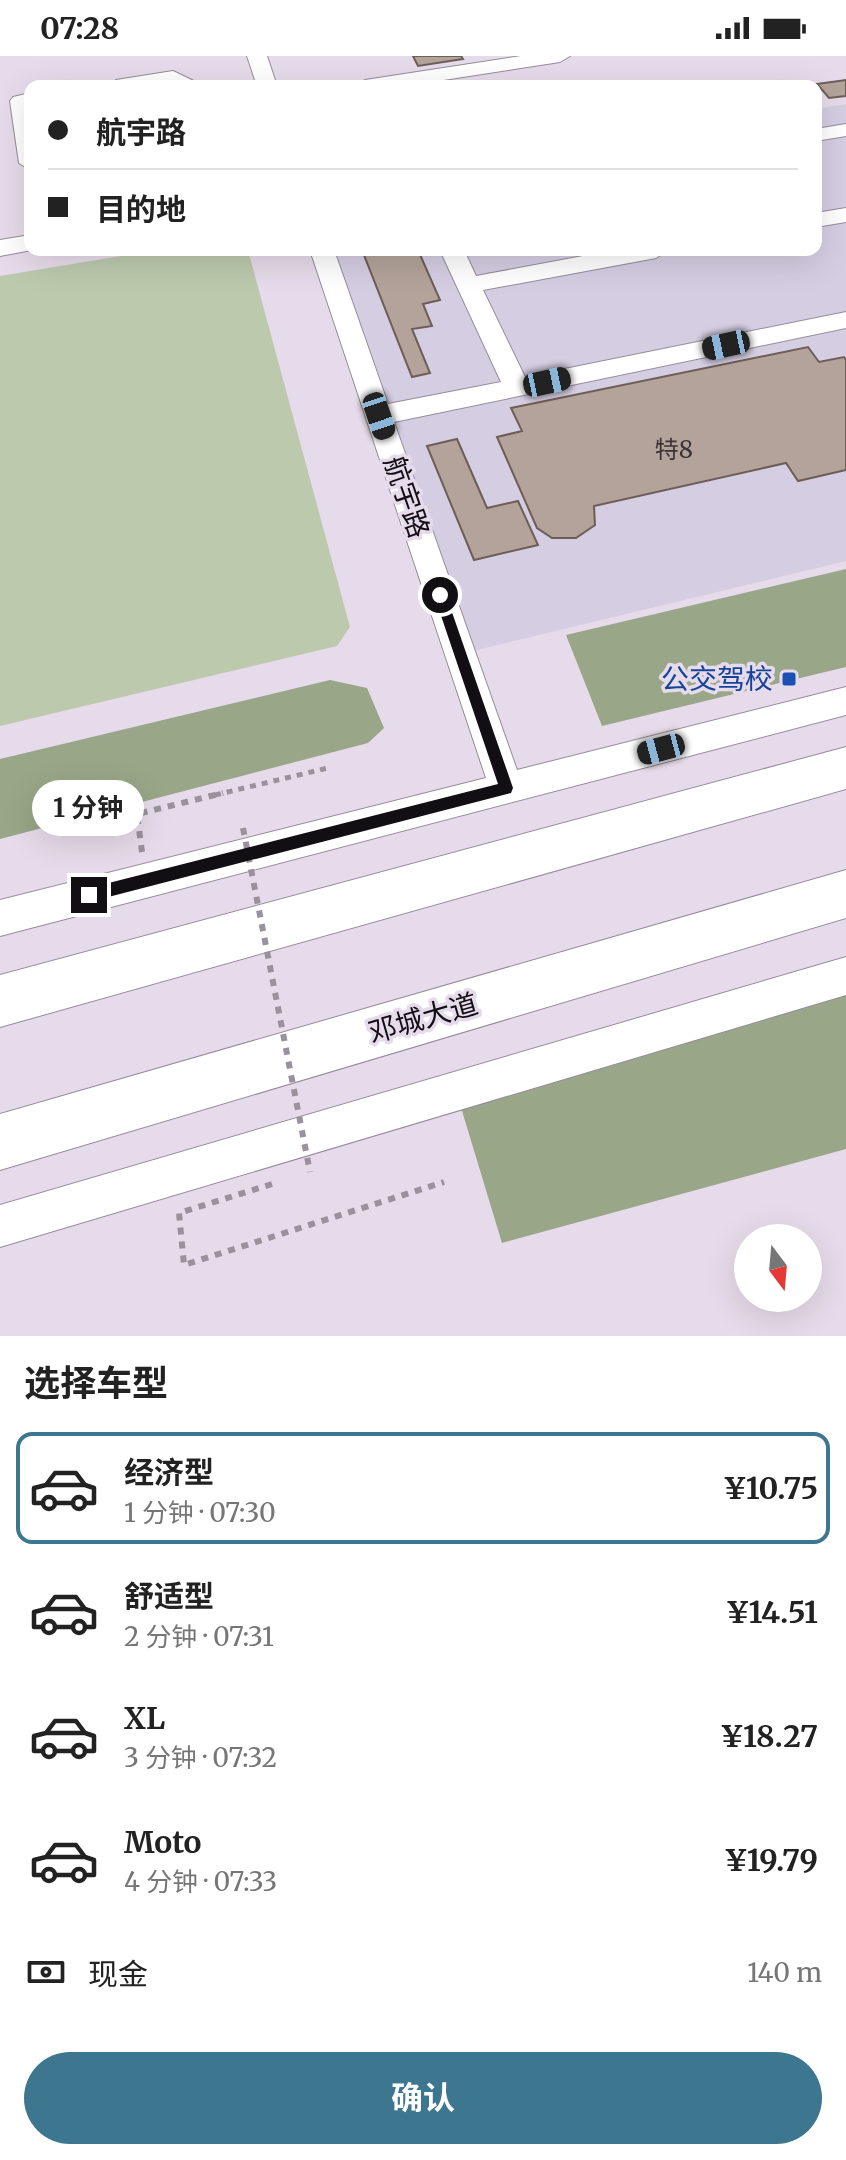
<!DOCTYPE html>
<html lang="zh">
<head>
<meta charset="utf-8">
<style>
  :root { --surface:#fff; --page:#f6f6f6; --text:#222; --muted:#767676; --line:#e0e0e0; --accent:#3c768f }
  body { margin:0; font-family:Merriweather,"Noto Sans SC",serif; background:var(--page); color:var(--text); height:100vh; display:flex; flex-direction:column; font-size:30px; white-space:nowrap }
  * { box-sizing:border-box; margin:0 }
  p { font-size:26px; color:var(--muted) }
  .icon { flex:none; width:44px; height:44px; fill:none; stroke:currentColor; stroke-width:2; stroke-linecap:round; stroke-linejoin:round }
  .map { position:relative; height:1280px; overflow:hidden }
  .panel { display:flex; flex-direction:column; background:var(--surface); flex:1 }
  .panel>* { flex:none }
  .top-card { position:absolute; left:24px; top:24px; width:798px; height:176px; border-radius:16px; box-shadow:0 8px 32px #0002; display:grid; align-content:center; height:176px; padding:0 24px; background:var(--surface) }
  .needle { width:52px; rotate:164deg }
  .controls { position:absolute; left:734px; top:1168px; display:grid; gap:16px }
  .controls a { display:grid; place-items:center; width:88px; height:88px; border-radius:50%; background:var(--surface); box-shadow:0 8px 32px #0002; font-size:40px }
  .end { position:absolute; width:36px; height:36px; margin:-18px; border:10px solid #120f14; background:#fff; box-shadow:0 0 0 4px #fff }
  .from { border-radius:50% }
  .bubble { position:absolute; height:56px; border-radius:28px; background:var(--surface); box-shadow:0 8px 32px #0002; font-size:26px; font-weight:700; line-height:56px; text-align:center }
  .car { position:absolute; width:24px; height:48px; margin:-24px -12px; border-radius:10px; box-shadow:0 0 6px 2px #0007; background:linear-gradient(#222 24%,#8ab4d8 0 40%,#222 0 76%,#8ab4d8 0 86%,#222 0) }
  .top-card b { display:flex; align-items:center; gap:28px; height:76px; font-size:30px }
  .top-card b+b { border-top:2px solid var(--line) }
  .top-card i { width:20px; height:20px; background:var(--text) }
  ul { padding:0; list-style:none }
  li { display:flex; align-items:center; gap:24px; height:112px; margin:0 16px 12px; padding:0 8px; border:4px solid transparent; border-radius:16px }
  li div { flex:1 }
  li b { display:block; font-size:30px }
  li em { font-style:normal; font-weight:700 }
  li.active { border-color:var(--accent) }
  li>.icon { width:72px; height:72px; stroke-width:1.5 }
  h2 { padding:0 24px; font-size:36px; line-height:96px }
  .pay { display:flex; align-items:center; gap:20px; height:88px; padding:0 24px; font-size:30px }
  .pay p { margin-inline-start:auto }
  .cta { display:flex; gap:16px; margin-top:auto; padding:16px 24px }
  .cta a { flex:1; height:92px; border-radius:48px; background:var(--accent); color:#fff; font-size:32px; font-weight:700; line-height:92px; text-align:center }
  .status { display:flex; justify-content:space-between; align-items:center; height:56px; padding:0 40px; background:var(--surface); direction:ltr }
  .status svg { height:22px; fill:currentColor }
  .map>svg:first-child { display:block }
  .industrial { fill:#d5cde2 }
  .green { fill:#bdc9ad }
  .forest { fill:#99a687 }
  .building { fill:#b3a39a; stroke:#6d5e56; stroke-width:2 }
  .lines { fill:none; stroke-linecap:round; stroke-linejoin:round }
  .minor-casing { stroke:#968c9a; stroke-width:2 }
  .highway-casing { stroke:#968c9a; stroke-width:2 }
  .path-far1 { stroke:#99919c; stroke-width:5; stroke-dasharray:6 6; stroke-linecap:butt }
  .path { stroke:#99919c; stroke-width:6; stroke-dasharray:7 7; stroke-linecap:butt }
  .minor { fill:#fff; fill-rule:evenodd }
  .highway { fill:#fff; fill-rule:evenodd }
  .path-bridge { stroke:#99919c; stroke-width:6; stroke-dasharray:7 7; stroke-linecap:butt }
  .route { fill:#120f14 }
  .transit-dot { fill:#1a4fb4; stroke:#e6dbea; stroke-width:3 }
  .labels { text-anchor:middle; stroke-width:7; stroke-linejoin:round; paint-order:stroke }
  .number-label { font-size:24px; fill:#3a3436 }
  .street-label { font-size:28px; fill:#120f14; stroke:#e6dbea }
  .transit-label { font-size:28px; fill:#164399; stroke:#e6dbea; text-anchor:end }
</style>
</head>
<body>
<div class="status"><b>07:28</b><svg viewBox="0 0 49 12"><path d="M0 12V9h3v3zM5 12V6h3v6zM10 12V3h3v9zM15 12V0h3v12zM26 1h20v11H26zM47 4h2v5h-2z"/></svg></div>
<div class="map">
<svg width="846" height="1280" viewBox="0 0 846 1280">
  <rect width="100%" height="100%" fill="#e6dbea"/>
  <!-- industrial -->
  <path class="industrial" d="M846 48V505L460 598 322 194H816V53Z"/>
  <!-- green -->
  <path class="green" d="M157 194H248L350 571 337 590 0 670V220Z"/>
  <!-- forest -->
  <path class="forest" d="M846 513V611L602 670 566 579Z
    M330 624 367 632 384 672 368 687 0 783V703Z
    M846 920V1093L502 1187 456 1035Z"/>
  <!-- building -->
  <path class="building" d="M413 0H461L463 3 418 10Z
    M846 24V40L829 42 817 28Z
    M362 194H418L440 244 423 248 432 270 412 273 430 317 412 321Z
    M808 291 819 306 844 301 846 304V414L798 425 786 407 594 450 595 469 576 482H552L537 472 497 381 522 375 511 352Z
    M457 383 487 452 518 445 538 489 474 504 427 390Z"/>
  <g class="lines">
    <!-- minor casing -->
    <g class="minor-casing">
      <path id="minor" d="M247 0H267L277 30H257Z
        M521 0H570L560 6 405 30H355L365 24Z
        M173 15 204 30H106L116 24Z
        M30 37V114L19 107 10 45 13 41Z
        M846 68V80L816 85V73Z
        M846 152V166L816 171V157Z
        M30 179 32 194 0 200V184Z
        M310 194H334L388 348 501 326 440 194H464L476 220 615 194H668L656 202 483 234 525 321 846 256V272L394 366 517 714 846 631V659L0 880V844L486 722Z
        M846 901V939L0 1191V1149Z"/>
    </g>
    <!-- highway casing -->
    <g class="highway-casing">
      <path id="highway" d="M846 691V733L0 971V919Z
        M846 814V862L0 1114V1058Z"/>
    </g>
    <!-- path-far1 -->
    <path class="path-far1" d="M215 739 328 712"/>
    <!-- path -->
    <path class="path" d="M142 796 137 758 223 737
      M272 1128 179 1157 184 1209 444 1126"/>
    <!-- minor -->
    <use href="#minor" class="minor"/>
    <!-- highway -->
    <use href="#highway" class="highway"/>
    <!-- path-bridge -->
    <path class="path-bridge" d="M243 772 310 1116"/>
  </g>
  <!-- route -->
  <path class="route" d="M440 534 446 539 513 732 511 737 89 846 84 844 82 839 89 832 498 728 434 539Z"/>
  <!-- markers -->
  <rect class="transit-dot" x="781" y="615" width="16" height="16" rx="4"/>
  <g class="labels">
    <!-- number labels -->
    <g class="number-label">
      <text x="674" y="402">特8</text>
    </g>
    <!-- street labels -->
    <g class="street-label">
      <text transform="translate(407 441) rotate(71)" y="10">航宇路</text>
      <text transform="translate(423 962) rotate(-16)" y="10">邓城大道</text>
    </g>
    <!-- transit labels -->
    <g class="transit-label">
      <text x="773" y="633">公交驾校</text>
    </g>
  </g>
</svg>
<div class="controls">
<a><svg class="needle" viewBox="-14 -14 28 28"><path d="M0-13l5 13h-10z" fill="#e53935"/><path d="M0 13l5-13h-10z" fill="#767676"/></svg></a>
</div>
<i class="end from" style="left:440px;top:539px"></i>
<i class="end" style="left:89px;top:839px"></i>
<div class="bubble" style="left:32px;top:724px;width:112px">1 分钟</div>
<i class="car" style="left:726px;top:289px;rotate:258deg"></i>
<i class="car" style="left:547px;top:326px;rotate:78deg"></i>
<i class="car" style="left:379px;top:360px;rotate:161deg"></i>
<i class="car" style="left:661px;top:693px;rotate:255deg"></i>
<div class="top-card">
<b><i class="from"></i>航宇路</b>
<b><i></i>目的地</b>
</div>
</div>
<section class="panel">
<h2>选择车型</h2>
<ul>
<li class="active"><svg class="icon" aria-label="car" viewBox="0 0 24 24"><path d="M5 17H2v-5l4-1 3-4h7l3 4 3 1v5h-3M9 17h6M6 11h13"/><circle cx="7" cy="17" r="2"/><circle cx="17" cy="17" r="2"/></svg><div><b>经济型</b><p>1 分钟 · 07:30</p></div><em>¥10.75</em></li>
<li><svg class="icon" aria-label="car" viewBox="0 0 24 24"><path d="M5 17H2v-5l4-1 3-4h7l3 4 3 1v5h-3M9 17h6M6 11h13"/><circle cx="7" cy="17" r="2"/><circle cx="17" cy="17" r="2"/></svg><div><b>舒适型</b><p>2 分钟 · 07:31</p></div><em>¥14.51</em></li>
<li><svg class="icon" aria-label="car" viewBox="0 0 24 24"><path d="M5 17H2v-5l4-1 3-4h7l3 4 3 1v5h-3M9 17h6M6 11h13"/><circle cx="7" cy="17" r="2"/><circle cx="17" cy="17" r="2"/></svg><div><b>XL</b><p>3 分钟 · 07:32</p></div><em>¥18.27</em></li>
<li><svg class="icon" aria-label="car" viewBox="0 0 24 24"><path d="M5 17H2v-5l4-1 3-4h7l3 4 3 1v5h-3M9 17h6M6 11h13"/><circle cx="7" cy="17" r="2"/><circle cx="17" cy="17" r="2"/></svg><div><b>Moto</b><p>4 分钟 · 07:33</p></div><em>¥19.79</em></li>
</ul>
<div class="pay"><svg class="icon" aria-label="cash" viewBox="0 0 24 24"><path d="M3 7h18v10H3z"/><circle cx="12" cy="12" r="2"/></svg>现金<p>140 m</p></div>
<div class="cta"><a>确认</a></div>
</section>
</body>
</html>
